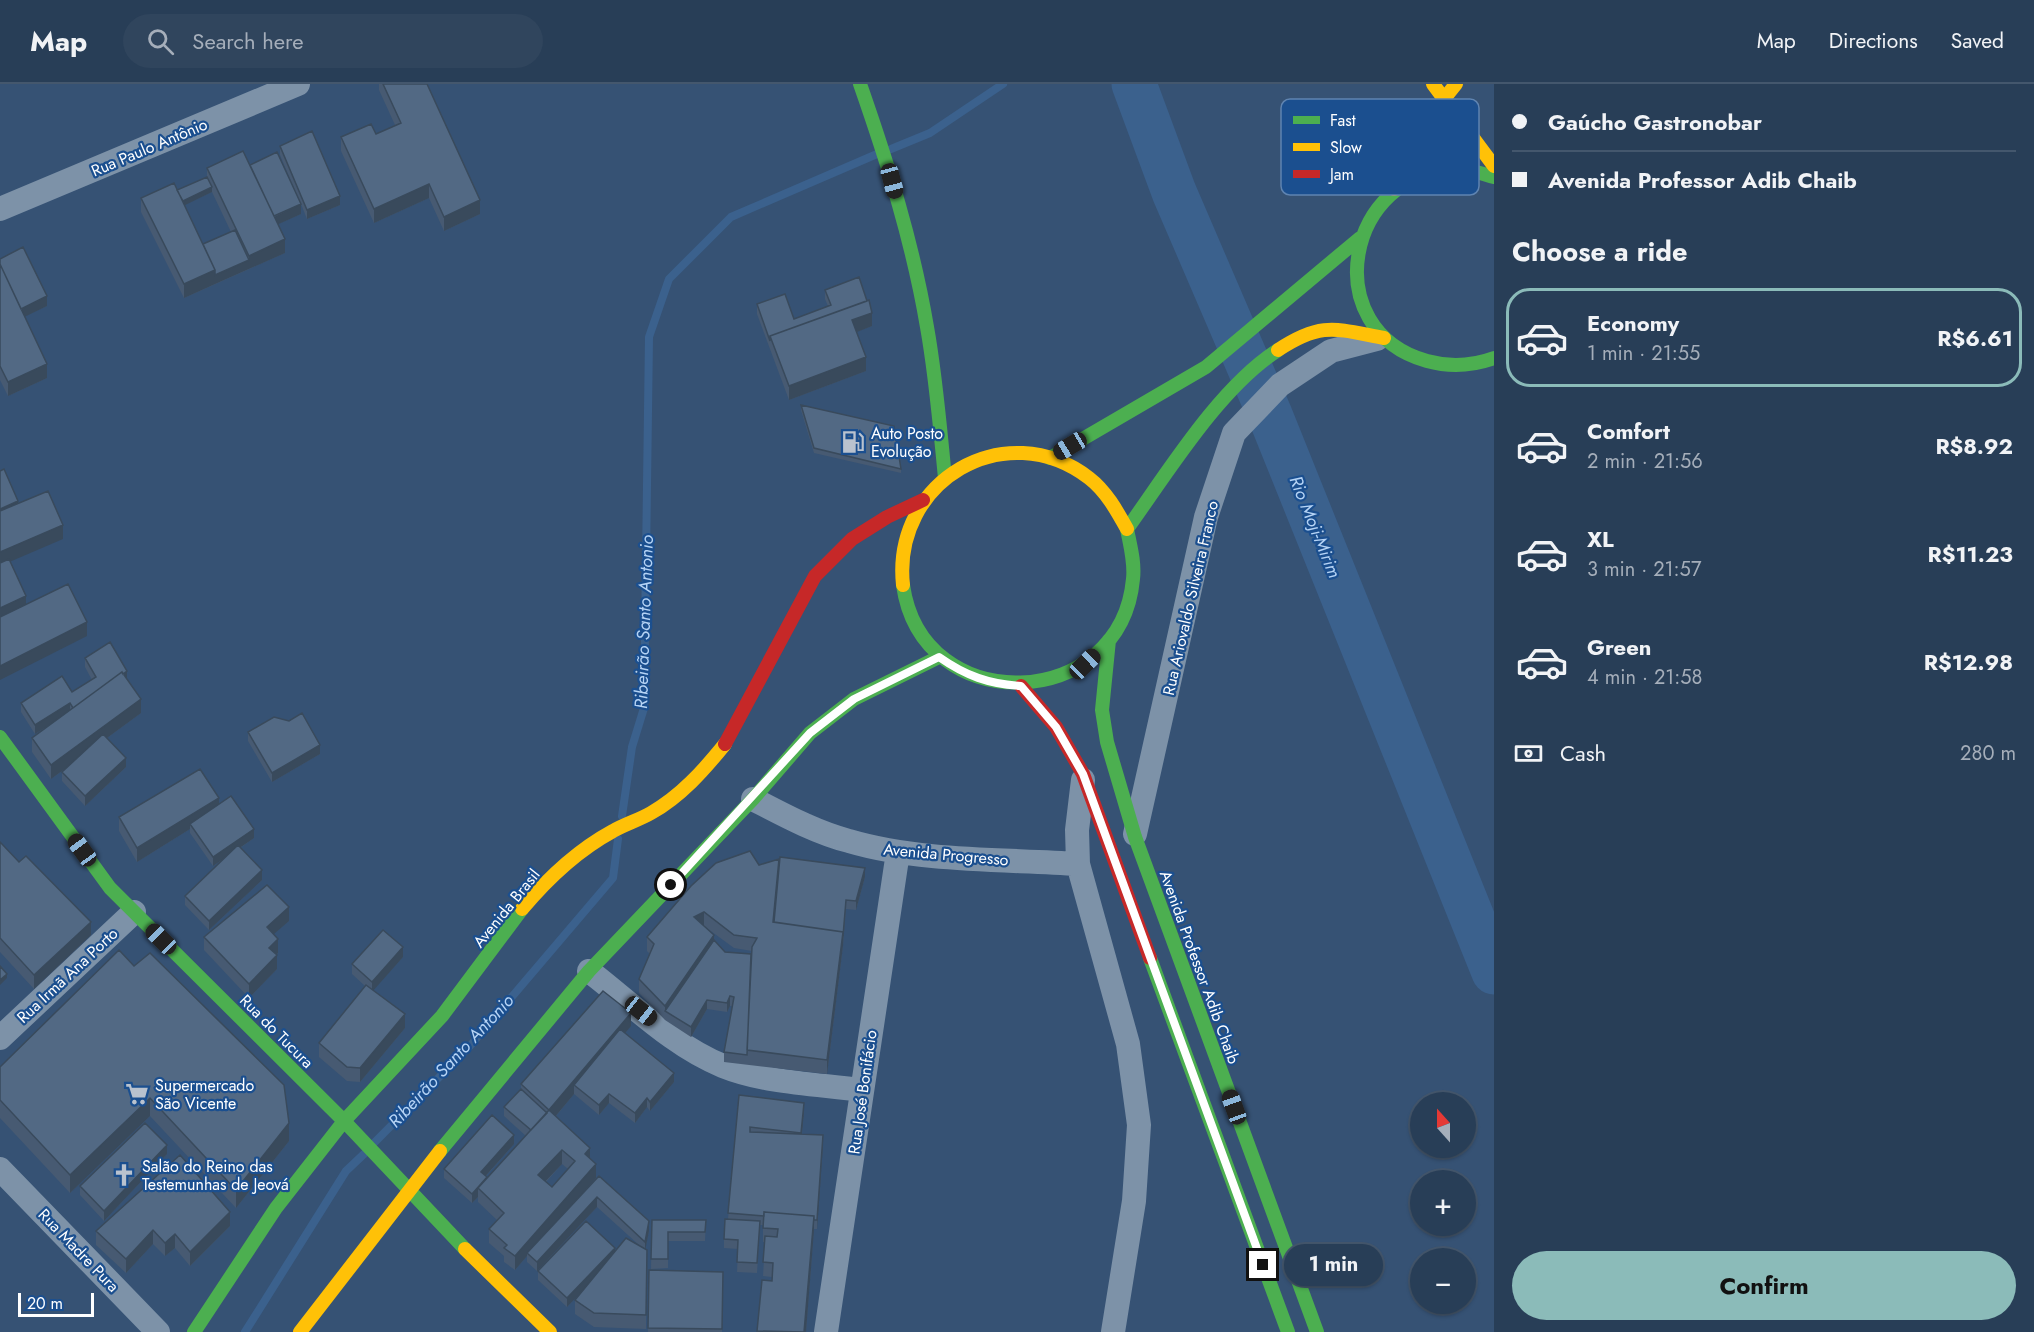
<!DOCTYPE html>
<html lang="en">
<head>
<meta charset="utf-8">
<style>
  :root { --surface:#283e57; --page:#30455d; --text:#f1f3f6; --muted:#a5aeba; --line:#44576d; --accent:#8bbbb9 }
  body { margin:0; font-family:Jost,sans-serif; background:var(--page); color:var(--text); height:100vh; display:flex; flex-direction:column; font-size:22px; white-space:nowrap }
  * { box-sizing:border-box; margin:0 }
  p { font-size:20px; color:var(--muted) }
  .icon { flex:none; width:33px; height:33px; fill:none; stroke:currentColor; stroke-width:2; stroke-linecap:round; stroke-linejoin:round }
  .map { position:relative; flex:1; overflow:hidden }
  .drawer { display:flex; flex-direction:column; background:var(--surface); width:540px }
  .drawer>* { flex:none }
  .banner { display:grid; align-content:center; height:132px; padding:0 18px; background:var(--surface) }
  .needle { width:39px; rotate:339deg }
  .tools { position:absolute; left:1410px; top:1008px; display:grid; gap:12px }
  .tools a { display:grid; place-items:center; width:66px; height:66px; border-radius:50%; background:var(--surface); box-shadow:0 2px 4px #0004,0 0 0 2px var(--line); font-size:30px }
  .scale { position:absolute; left:18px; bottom:15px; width:76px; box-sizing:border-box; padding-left:6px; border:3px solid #fff; border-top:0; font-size:16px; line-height:21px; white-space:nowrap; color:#fff; -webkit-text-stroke:4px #1b4f8f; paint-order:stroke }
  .end { position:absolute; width:27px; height:27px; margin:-14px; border:8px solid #fff; background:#111; box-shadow:0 0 0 3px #111 }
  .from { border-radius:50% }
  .bubble { position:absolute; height:42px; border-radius:21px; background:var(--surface); box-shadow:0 2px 4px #0004,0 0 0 2px var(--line); font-size:20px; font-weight:700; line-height:42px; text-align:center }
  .car { position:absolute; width:18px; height:36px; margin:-18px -9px; border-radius:8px; box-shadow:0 0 4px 2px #0007; background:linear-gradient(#222 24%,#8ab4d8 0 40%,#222 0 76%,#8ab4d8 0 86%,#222 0) }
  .banner b { display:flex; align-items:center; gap:21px; height:57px; font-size:22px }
  .banner b+b { border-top:2px solid var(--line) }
  .banner i { width:15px; height:15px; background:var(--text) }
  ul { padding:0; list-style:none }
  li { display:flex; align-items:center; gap:18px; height:99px; margin:0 12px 9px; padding:0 6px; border:3px solid transparent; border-radius:24px }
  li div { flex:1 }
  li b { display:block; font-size:22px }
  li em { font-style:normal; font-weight:700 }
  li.on { border-color:var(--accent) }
  li>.icon { width:54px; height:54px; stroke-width:1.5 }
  h2 { padding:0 18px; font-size:27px; line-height:72px }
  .pay { display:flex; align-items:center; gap:15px; height:66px; padding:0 18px; font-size:22px }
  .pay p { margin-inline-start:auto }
  .primary-button { display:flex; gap:12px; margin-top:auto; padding:12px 18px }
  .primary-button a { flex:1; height:69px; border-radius:36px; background:var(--accent); color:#111; font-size:24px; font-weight:700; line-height:69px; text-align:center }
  header { display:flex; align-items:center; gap:36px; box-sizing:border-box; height:84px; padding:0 30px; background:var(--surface); border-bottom:2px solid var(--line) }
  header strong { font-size:28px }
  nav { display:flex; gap:33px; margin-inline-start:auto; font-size:21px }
  .search { width:420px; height:54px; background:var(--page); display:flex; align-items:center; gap:15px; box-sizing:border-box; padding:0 21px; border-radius:33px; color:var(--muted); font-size:22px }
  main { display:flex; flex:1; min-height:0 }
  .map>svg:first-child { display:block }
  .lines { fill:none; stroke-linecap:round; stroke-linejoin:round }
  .stream { stroke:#3b618d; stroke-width:8 }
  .river { stroke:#3b618d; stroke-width:45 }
  .street { stroke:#7d92a8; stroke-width:24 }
  .fast { stroke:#4caf50; stroke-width:14 }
  .slow { stroke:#ffc107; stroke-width:14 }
  .jam { stroke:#c62828; stroke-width:14 }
  .wall { fill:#475a72; fill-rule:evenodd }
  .shaded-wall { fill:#394a5c }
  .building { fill:#526984; stroke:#394a5c; stroke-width:1.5; fill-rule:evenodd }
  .route { stroke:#fff; stroke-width:8 }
  .labels { text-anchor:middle; stroke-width:4.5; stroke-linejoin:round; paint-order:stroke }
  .street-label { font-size:16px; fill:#fff; stroke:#1b4f8f }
  .poi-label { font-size:16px; fill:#fff; stroke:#1b4f8f; text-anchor:start }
  .water-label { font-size:18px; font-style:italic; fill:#b5d3f5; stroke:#1b4f8f }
  .key { fill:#1b4f8f; stroke:#5f84b1; stroke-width:1.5 }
  .key-label { font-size:16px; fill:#fff }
</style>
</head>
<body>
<header>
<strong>Map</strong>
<div class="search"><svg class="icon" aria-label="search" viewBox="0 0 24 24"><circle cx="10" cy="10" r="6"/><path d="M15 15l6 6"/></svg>Search here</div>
<nav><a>Map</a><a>Directions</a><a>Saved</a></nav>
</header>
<main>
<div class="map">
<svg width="1494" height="1248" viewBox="0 0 1494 1248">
  <rect width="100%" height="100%" fill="#365274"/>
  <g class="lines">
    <!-- stream -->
    <path class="stream" d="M891 65 930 49 1003 0
      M622 732 632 663 644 624 649 253 669 195 731 133 877 70
      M374 1059 470 962 613 794 618 755
      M245 1248 346 1087 364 1070"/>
    <!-- river -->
    <path class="river" d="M1134 0 1174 108 1270 331 1494 888"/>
    <!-- street -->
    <path class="street" d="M0 125 298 0
      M1083 696 1077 746 1078 780 1128 960 1139 1041 1134 1117 1113 1248
      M753 715C784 731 815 748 849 757 920 778 1004 775 1078 780
      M1135 750 1206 433 1234 349 1280 301 1331 267 1377 255
      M589 887C631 919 673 962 723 982 765 999 817 1000 862 1006
      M0 954 134 828
      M0 1085 158 1248
      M826 1248 898 768"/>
    <!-- fast -->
    <path class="fast" d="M860 0C888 80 913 160 927 243 936 293 940 344 945 394
      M1494 93C1483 90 1470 85 1458 85 1345 87 1316 246 1427 277 1449 283 1472 282 1494 274
      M1050 374 1206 283 1360 154
      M903 501C922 636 1121 628 1133 495 1135 478 1130 461 1127 445 1168 388 1219 304 1278 266
      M1109 556 1102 626 1107 658 1135 753 1317 1248
      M0 653 110 804 344 1037 465 1165
      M1150 874 1288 1248
      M440 1067 589 887 753 715 810 649 854 615 939 573
      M194 1248 276 1124 344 1037 442 932 522 825"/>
    <!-- slow -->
    <path class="slow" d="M1433 0 1494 82
      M1394 105 1444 15 1456 0
      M1278 266C1322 237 1336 245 1384 254
      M903 501C892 397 1005 330 1089 394 1106 407 1117 427 1127 445
      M522 825C548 794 578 766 613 747 625 740 639 736 651 729 681 712 704 686 725 660
      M465 1165 550 1248
      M300 1248 440 1067"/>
    <!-- jam -->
    <path class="jam" d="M1021 602 1056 643 1083 690 1150 874
      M725 660 815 492 852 455 887 433 923 416"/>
  </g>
  <!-- wall -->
  <path class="wall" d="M379 0H427L480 130 444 147 429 114 374 139 341 67V53L376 50 395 41 379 6Z
    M280 62 340 121 307 135 301 120V130L278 140 285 169 184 214 141 128V114L177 106 207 93V84L250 81 299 116 280 71ZM212 108 231 148 203 160 184 121Z
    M0 175 47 222 25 232 47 294 8 312 0 296Z
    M825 206 872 242 856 248 866 287 789 316 757 230V220L794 235 828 222 825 215Z
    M801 321 901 385V389L814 369 801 326Z
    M85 574 127 596 141 629 107 654 126 683 85 722 62 697V688L65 685 51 695 32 668V654L57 636 35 650 21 628V619L72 608 92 596 85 583Z
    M248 648 320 670 272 698 248 657Z
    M219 720 254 754 240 764 262 796 209 846 185 821V812L222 776 213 782 190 749V745L137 778 119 747V733Z
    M0 758 91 851 34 905 0 868Z
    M759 781 865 793 856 826 846 825 843 862 827 990 724 978V968L732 922H730L727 928 707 925 691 953 665 936 639 909V895L650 870 647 867V853ZM704 842 734 864 752 867 750 904 714 856Z
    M289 837 273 850 278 869 276 871 277 885 249 914 204 866V853Z
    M119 866 289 1057 236 1124 150 1032 70 1109 0 1034V983Z
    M403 873 373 906 405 944 360 998 347 997 319 973V959L365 902 352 890V880Z
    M631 942 625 949 674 998 650 1027 647 1023 635 1039 609 1019 599 1031 574 1010 556 1032 590 1075 596 1094 572 1121 599 1092 649 1147 645 1165 647 1166 646 1245 594 1243 575 1230V1216L581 1208 567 1223 538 1196V1187L639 1161 597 1123 537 1187 527 1178V1172L515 1186 504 1178V1172L489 1159V1145L497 1136 478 1118V1113L472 1119 444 1094V1085L514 1060 486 1092 487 1094 526 1052 504 1032V1023L521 1005V1000ZM562 1080 568 1085 552 1103 546 1098Z
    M739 1011 804 1028 802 1050 823 1060 817 1145H814L806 1248H757L762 1196 772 1197V1193L763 1192 765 1158H763V1141H760L757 1189 737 1188 738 1165 724 1164V1155L728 1135Z
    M167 1070 104 1137 80 1111V1102Z
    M652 1136H706L705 1157H668V1184L651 1185Z
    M230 1142 190 1182 175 1164 165 1172 153 1160 126 1189 96 1161V1147Z
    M649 1186 723 1188 722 1248H648Z"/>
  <!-- shaded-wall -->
  <path class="shaded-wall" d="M429 100V114L374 139V125Z
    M212 103V108L179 124V119Z
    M340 112V121L307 135V126Z
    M480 116V130L444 147V133Z
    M301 120V130L272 143V134Z
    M285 155V169L215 200V191L249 176V172Z
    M215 186V200L184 214V200Z
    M47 212V222L20 235V225Z
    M872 229V242L852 250V236Z
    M866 273V287L789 316V302Z
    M47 280V294L8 312V298Z
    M18 417V431L0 438V425Z
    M63 441V455L0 482V468Z
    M26 512V525L0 537V524Z
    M87 538V552L0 596V582Z
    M127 587V596L74 625Z
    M141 615V629L51 695V681Z
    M70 619V628L35 650V641Z
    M320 661V670L272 698V689Z
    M126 674V683L85 722V712Z
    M219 714V728L190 740V745L137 778V764Z
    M254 745V754L213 782V773Z
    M865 784V793L856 826V817Z
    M262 786V796L209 846V837Z
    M846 816 843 862 827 990V976Z
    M289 823V837L267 856V843Z
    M704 828V842L694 833Z
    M91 838V851L34 905V891Z
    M714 851V865L665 927V922Z
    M278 855V869L269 878V864Z
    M403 863V873L372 908V898Z
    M277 871V885L249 914V900Z
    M7 890V894L0 901V896Z
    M730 912V922L727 928V919Z
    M707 916V925L691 953V943Z
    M631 929V942L579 1005 574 1001V1010L549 1040V1026Z
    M405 930V944L360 998V984Z
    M674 989V998L650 1027V1018Z
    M609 1010V1019L599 1031V1021Z
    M150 1014V1032L70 1109V1091Z
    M647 1014V1023L635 1039V1029Z
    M804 1019V1028L801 1058V1049Z
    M289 1039V1057L236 1124V1106Z
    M514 1051V1060L481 1097V1088Z
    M823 1051V1060L817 1145V1136Z
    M167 1061V1070L104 1137V1127Z
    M590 1064V1078L585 1070Z
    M562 1066V1080L538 1105V1091Z
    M596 1080V1094L529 1170 527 1169V1172L515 1186V1172Z
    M487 1093 478 1104V1113L472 1119V1110Z
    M597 1113V1123L537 1187V1178Z
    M230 1128V1142L190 1182V1168Z
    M814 1132V1146L806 1248H804Z
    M649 1137V1147L645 1167V1158Z
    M153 1146V1160L126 1189V1175Z
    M175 1150V1164L165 1172V1159Z
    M615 1164V1173L567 1223V1214Z"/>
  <!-- building -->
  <path class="building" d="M383 0H427L480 116 444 133 429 100 374 125 341 53 371 40 376 50 401 39Z
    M312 47 340 112 307 126 280 62Z
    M243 67 285 155 249 172 207 84Z
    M277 68 301 120 274 132 250 81Z
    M207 93 212 103 183 117 177 106Z
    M174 99 215 186 184 200 141 114Z
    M235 146 249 176 215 191V186L203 160Z
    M23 163 47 212 21 225 0 180V175Z
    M0 180 47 280 8 298 0 282Z
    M859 193 867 217 770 252V257L757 220 785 210 794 235 831 221 825 206Z
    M869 216 872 229 852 236 866 273 789 302 770 252Z
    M801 321 894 342 901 385 814 364Z
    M4 385 18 417 0 425V387Z
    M48 407 63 441 0 468V427Z
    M9 475 26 512 0 524V479Z
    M68 500 87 538 0 582V533Z
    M110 558 127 587 123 590 122 588 73 624 70 619 35 641 21 619 62 592 72 608 96 593 85 574Z
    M122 588 141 615 51 681 32 654Z
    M302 629 320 661 272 689 248 648 274 633 289 637Z
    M103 650 126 674 85 712 62 688Z
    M200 685 219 714 137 764 119 733Z
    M231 712 254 745 213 773 190 740Z
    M0 758 19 778 26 772 91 838 34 891 0 854Z
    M238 761 262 786 209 837 185 812Z
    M750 767 759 781 779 775 773 838 843 848 827 976 747 966 752 863 757 854 734 851 704 828 694 833 714 851 665 922 639 895 654 860 647 853 691 802 716 779Z
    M780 773 865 784 856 817 846 816 843 852V848L774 838Z
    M267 801 289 823 267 843 278 855 269 864 277 871 249 900 204 853Z
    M383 846 403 863 372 898 352 880Z
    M714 856 725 868 751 870 747 971 724 968 734 913 730 912 727 919 707 916 691 943 665 927Z
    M119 866 134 882 150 869 284 1001 289 1039 236 1106 150 1014 70 1091 0 1016V983Z
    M0 882 7 890 0 896Z
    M366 901 405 930 360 984 347 983 319 959Z
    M603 907 631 929 549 1026 590 1064 585 1070 596 1080 515 1172 504 1164 507 1161 489 1145 504 1129 478 1104 549 1026 521 1000ZM562 1066 575 1077 552 1103 538 1091Z
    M620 945 674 989 650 1018 647 1014 635 1029 609 1010 599 1021 574 1001Z
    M521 1005 547 1029 531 1046 504 1023Z
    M739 1011 804 1019 801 1049 750 1043V1048L823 1051 817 1136H814V1132L764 1128V1132L728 1129Z
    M492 1031 514 1051 481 1088 487 1093 472 1110 444 1085Z
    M145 1039 167 1061 104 1127 80 1102Z
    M180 1071 230 1128 190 1168 175 1150 165 1159 153 1146 126 1175 96 1147Z
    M599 1092 649 1137 645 1158 597 1113 537 1178 527 1169Z
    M764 1128 814 1132 804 1248 757 1247 762 1196 772 1197 773 1179 763 1178 765 1152 777 1153 778 1145 763 1144Z
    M725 1135 760 1137 757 1179 737 1178 738 1156 724 1155Z
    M652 1136H706L705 1148H668V1175H651Z
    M586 1137 615 1164 567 1214 538 1187Z
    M626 1154 647 1166 646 1231 594 1229 575 1216Z
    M649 1186 723 1188 722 1245 648 1244Z"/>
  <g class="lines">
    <!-- route -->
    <path class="route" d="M671 801 810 649 854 615 939 573C966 592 989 600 1021 602L1056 643 1083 690 1263 1181"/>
  </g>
  <!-- icons -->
  <defs>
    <g id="fuel-bare" transform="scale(1.8)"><path d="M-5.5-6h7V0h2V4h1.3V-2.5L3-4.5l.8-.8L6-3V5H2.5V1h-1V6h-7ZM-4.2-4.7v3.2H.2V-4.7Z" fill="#b9c2ce" stroke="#1b4f8f" stroke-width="2.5" paint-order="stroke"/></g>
    <g id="supermarket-bare" transform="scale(1.8)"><path d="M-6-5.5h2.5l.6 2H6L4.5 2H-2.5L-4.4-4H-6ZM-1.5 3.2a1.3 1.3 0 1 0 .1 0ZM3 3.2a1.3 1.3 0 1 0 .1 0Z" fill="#b9c2ce" stroke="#1b4f8f" stroke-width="2.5" paint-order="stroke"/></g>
    <g id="church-bare" transform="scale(1.8)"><path d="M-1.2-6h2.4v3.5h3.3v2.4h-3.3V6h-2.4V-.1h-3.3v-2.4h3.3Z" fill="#b9c2ce" stroke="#1b4f8f" stroke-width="2.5" paint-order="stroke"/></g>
  </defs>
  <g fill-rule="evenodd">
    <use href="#fuel-bare" x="853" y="358"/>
    <use href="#supermarket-bare" x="137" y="1010"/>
    <use href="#church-bare" x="124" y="1091"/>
  </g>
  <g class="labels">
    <!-- street labels -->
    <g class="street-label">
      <text transform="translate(149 63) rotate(-23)" y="6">Rua Paulo Antônio</text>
      <text transform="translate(1190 514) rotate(-77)" y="6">Rua Ariovaldo Silveira Franco</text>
      <text transform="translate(946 770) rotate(5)" y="6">Avenida Progresso</text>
      <text transform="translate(506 824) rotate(-51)" y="6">Avenida Brasil</text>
      <text transform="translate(1200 883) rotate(70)" y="6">Avenida Professor Adib Chaib</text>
      <text transform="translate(67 891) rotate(-43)" y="6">Rua Irmã Ana Porto</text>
      <text transform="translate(277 947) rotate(45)" y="6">Rua do Tucura</text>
      <text transform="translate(862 1008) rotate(-82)" y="6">Rua José Bonifácio</text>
      <text transform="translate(79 1166) rotate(46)" y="6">Rua Madre Pura</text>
    </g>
    <!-- poi labels -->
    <g class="poi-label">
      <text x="871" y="355">Auto Posto<tspan x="871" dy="18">Evolução</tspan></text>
      <text x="155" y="1007">Supermercado<tspan x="155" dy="18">São Vicente</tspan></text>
      <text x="142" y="1088">Salão do Reino das<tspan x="142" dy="18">Testemunhas de Jeová</tspan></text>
    </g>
    <!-- water labels -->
    <g class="water-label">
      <text transform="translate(1315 443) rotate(68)" y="6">Rio Moji-Mirim</text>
      <text transform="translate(644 538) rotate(-88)" y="6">Ribeirão Santo Antonio</text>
      <text transform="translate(451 977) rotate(-47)" y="6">Ribeirão Santo Antonio</text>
    </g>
  </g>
  <!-- legend -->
  <rect x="1281" y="15" width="198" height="96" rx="9" class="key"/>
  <rect x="1293" y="32" width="27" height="8" fill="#4caf50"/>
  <rect x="1293" y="59" width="27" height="8" fill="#ffc107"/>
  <rect x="1293" y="86" width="27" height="8" fill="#c62828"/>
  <g class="key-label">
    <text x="1330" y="42">Fast</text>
    <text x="1330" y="69">Slow</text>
    <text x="1330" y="96">Jam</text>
  </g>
</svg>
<div class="tools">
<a><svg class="needle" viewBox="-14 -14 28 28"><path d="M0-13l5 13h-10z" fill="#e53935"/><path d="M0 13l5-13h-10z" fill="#a5aeba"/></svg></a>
<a>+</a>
<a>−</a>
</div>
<div class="scale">20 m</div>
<i class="end from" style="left:671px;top:801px"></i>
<i class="end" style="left:1263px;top:1181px"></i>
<div class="bubble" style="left:1284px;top:1160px;width:99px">1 min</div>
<i class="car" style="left:892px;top:97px;rotate:165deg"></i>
<i class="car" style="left:1070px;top:362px;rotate:239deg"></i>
<i class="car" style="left:1085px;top:580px;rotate:46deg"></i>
<i class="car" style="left:82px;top:766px;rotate:324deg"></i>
<i class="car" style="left:161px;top:855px;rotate:315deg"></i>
<i class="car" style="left:641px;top:927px;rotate:128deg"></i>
<i class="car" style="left:1234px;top:1023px;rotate:340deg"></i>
</div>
<section class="drawer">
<div class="banner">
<b><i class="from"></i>Gaúcho Gastronobar</b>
<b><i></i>Avenida Professor Adib Chaib</b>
</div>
<h2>Choose a ride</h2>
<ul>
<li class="on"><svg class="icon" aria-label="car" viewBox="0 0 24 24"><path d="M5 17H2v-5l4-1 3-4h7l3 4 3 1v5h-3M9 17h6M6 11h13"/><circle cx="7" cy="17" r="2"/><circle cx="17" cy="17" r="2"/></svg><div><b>Economy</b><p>1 min · 21:55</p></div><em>R$6.61</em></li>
<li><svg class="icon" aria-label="car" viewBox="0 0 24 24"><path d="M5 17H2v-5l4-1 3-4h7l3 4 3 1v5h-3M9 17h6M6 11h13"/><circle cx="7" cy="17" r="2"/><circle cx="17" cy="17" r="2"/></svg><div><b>Comfort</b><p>2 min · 21:56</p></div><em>R$8.92</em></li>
<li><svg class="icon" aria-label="car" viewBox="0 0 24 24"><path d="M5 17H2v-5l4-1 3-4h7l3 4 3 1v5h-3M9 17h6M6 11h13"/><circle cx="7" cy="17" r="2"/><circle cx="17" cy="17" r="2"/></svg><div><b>XL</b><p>3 min · 21:57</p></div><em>R$11.23</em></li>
<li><svg class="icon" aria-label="car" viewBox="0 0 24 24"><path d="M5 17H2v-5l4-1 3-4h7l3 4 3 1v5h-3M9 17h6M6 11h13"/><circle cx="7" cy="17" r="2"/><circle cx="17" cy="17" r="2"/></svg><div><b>Green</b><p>4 min · 21:58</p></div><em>R$12.98</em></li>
</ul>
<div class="pay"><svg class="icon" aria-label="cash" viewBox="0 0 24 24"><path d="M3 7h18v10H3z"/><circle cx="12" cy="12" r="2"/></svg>Cash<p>280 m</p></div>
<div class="primary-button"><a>Confirm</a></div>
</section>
</main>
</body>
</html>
